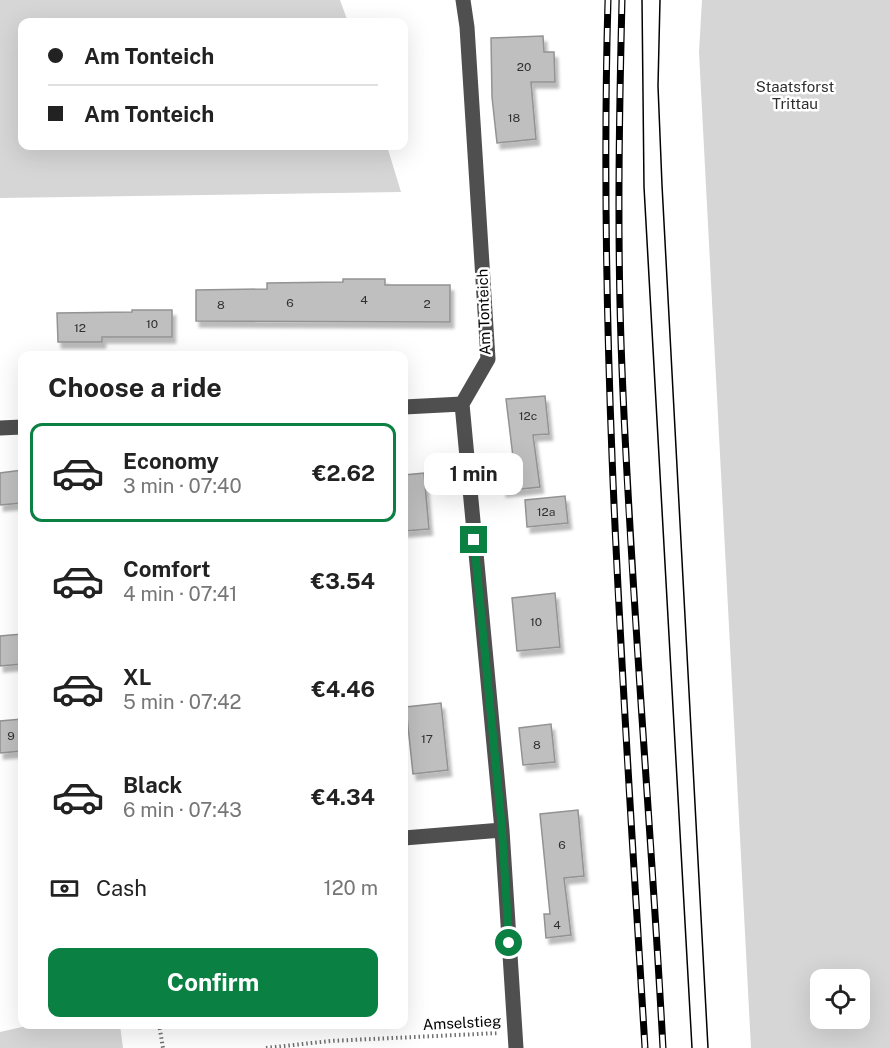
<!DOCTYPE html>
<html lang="en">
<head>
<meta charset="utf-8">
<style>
  :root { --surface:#fff; --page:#f6f6f6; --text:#222; --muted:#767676; --line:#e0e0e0; --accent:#0b8043 }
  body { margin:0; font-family:"Public Sans",sans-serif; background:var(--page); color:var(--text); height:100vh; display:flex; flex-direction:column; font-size:22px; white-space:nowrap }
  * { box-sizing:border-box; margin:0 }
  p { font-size:20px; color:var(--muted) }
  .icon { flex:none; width:33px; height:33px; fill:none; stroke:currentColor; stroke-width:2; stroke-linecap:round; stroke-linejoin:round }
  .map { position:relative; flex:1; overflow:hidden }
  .details { position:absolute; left:18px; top:351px; width:390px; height:678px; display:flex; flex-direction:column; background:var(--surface); border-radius:12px; box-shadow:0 6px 24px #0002 }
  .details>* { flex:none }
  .banner { position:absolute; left:18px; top:18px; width:390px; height:132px; border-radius:12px; box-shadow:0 6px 24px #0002; display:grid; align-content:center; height:132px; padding:0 30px; background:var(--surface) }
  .controls { position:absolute; left:810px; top:969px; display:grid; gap:12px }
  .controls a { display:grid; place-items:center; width:60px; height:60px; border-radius:12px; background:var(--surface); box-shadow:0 6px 24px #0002; font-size:30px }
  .end { position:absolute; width:27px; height:27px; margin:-14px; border:8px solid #0b8043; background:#fff; box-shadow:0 0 0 3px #fff }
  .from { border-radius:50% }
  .bubble { position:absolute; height:42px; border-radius:12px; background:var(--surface); box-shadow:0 6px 24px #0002; font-size:20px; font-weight:700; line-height:42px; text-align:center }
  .banner b { display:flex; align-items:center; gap:21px; height:57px; font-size:22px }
  .banner b+b { border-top:2px solid var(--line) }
  .banner i { width:15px; height:15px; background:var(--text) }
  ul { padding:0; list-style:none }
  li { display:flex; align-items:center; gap:18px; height:99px; margin:0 12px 9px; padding:0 18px; border:3px solid transparent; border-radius:12px }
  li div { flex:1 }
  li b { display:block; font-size:22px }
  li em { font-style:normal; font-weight:700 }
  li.current { border-color:var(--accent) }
  li>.icon { width:54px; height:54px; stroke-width:1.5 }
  h2 { padding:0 30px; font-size:27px; line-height:72px }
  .pay { display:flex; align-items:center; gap:15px; height:66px; padding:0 30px; font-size:22px }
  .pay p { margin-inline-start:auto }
  .cta { display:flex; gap:12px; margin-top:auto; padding:12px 30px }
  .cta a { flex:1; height:69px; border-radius:12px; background:var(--accent); color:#fff; font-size:24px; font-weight:700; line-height:69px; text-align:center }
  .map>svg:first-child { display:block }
  .green { fill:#d6d6d6; fill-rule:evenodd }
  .building { fill:#bfbfbf; stroke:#939393; stroke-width:1.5; filter:url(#shadow) }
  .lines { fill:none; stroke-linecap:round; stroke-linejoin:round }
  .path { stroke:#717171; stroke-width:4; stroke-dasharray:1.5 3; stroke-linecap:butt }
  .minor { stroke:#4f4f4f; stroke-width:15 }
  .tram { stroke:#000; stroke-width:1.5 }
  .rail-casing { stroke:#000; stroke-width:7 }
  .rail { stroke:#fff; stroke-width:4.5; stroke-dasharray:14; stroke-linecap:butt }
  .route { stroke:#0b8043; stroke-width:8 }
  .labels { text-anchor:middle; stroke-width:5; stroke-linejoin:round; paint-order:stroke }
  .number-label { font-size:12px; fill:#303030 }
  .park-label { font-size:15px; fill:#2d2d2d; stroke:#fff }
  .street-label { font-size:15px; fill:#000; stroke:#fff }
</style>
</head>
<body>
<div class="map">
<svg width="889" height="1048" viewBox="0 0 889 1048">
  <defs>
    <filter id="shadow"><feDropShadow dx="3.5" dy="6" stdDeviation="1.5" flood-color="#0004"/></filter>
  </defs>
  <rect width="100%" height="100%" fill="#fff"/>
  <!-- green -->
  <path class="green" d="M0 0H340L348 22H22V146H387L401 192 0 198Z
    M702 0H889V1048H751L699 52ZM820 980H860V1018H820Z
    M35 1024 120 1025 123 1048H0V1032Z"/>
  <!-- building -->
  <path class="building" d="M543 36 544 52H554L555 82H531L536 139 497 143 492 97 491 38Z
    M343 279H385V285H450V322L196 321V290L267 289V283L343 282Z
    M132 310H172V337H102V342H58L57 313 132 312Z
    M545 396 549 434 533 435 540 487 503 491 500 458 513 457 506 399Z
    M22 470V503L0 505V473Z
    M424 473 429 529 404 531V475Z
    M565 496 568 523 527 527 525 500Z
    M555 593 560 647 517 651 512 598Z
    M22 634V664L0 666V636Z
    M441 703 448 770 413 774 406 707Z
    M22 719V751L0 753V721Z
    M551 724 555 762 523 765 519 728Z
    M578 810 584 876 564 878 571 935 546 938 544 914H550L540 814Z"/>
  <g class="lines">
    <!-- path -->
    <path class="path" d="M159 1024 163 1048
      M266 1048 330 1041 499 1033"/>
    <!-- minor -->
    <path class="minor" d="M463 0 467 27 488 359 462 404 502 830 516 1048
      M404 407 462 404
      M0 428 22 427
      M404 838 502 830"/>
    <!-- tram -->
    <path class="tram" d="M642 0 644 187 692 1048
      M660 0 658 86 662 185 708 1048"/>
    <!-- rail casing -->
    <g class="rail-casing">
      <path id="rail" d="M608 0C598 350 624 699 645 1048
        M622 0C619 123 617 246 622 369 631 596 651 822 663 1048"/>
    </g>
    <!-- rail -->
    <use href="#rail" class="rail"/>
  </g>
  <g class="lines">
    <!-- route -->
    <path class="route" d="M474 540 502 830 509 943"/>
  </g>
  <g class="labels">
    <!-- number labels -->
    <g class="number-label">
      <text x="524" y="71">20</text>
      <text x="514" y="122">18</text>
      <text x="364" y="304">4</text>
      <text x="290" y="307">6</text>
      <text x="427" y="308">2</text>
      <text x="221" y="309">8</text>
      <text x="152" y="328">10</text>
      <text x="80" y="332">12</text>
      <text x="528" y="420">12c</text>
      <text x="546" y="516">12a</text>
      <text x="536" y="626">10</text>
      <text x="11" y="740">9</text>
      <text x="427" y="743">17</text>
      <text x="537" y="749">8</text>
      <text x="562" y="849">6</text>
      <text x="557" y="929">4</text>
    </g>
    <!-- park labels -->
    <g class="park-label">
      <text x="795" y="92">Staatsforst<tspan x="795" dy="17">Trittau</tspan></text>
    </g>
    <!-- street labels -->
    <g class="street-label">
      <text transform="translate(484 312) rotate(-92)" y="5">Am Tonteich</text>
      <text transform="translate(462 1023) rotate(-3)" y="5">Amselstieg</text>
    </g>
  </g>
</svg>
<div class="controls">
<a><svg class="icon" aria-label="locate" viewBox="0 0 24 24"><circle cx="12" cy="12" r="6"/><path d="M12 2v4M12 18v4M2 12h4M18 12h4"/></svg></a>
</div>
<i class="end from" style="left:509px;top:943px"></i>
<i class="end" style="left:474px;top:540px"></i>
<div class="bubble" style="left:424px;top:453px;width:99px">1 min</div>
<div class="banner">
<b><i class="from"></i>Am Tonteich</b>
<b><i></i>Am Tonteich</b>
</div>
<section class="details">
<h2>Choose a ride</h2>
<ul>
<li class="current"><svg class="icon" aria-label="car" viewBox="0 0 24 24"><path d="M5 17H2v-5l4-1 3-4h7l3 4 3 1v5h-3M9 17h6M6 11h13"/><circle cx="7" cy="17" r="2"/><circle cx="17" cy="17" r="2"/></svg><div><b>Economy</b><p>3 min · 07:40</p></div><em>€2.62</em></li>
<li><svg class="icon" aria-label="car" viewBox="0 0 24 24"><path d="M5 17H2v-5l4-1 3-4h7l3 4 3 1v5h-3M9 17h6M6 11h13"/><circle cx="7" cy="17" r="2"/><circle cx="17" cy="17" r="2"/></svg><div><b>Comfort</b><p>4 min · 07:41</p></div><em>€3.54</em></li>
<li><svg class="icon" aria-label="car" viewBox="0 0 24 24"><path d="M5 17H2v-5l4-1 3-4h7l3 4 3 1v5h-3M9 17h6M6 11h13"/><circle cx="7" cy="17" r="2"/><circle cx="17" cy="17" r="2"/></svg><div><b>XL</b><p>5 min · 07:42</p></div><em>€4.46</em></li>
<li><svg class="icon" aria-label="car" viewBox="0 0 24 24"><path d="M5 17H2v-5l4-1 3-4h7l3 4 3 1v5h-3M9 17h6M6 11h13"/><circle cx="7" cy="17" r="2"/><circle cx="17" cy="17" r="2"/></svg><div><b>Black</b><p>6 min · 07:43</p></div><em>€4.34</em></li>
</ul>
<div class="pay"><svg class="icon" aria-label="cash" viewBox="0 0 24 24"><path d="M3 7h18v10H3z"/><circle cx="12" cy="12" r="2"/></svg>Cash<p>120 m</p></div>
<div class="cta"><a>Confirm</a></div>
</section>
</div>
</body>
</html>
